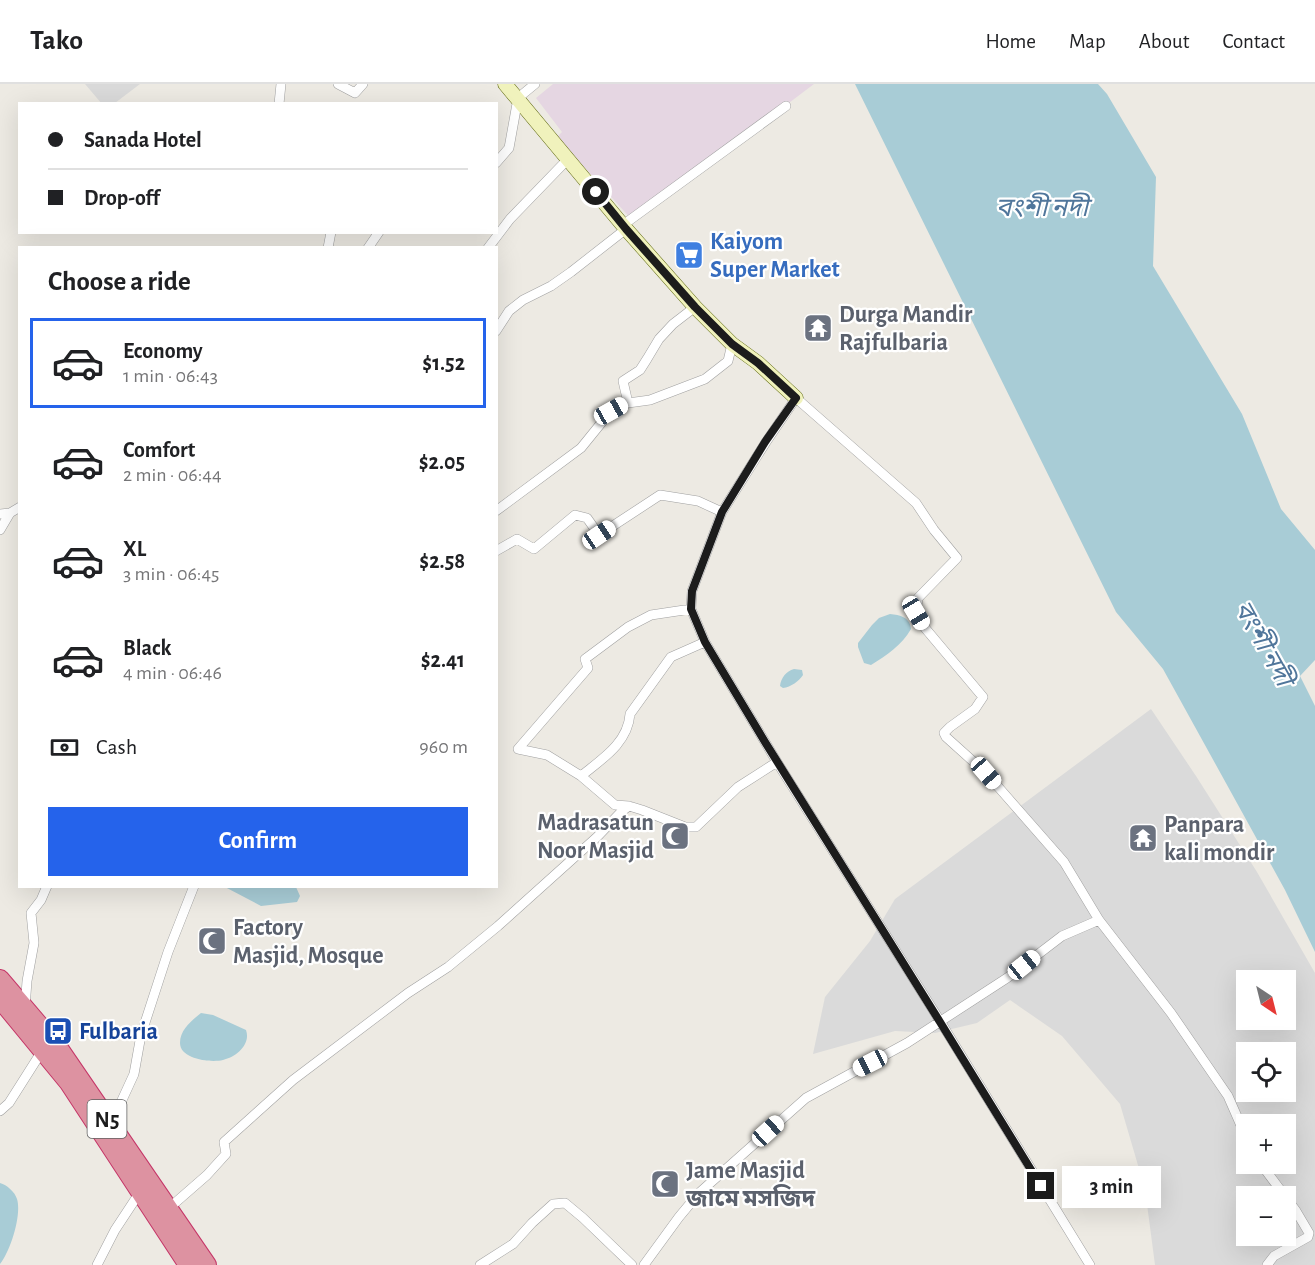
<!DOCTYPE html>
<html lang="en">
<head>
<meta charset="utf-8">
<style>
  :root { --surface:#fff; --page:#f6f6f6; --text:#202124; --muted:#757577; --line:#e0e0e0; --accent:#2563eb }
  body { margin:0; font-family:"Alegreya Sans","Noto Sans Bengali",sans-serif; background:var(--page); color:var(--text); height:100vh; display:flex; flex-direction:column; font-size:22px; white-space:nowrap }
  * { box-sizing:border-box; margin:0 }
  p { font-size:20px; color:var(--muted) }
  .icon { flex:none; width:33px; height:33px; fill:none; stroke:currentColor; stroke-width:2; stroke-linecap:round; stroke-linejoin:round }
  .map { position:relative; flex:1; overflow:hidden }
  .panel { position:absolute; left:18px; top:162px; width:480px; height:642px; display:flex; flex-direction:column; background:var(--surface); border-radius:0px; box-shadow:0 6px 24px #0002 }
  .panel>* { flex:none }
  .top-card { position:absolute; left:18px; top:18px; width:480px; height:132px; border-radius:0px; box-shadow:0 6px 24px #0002; display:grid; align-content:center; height:132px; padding:0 30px; background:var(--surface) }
  .needle { width:39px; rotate:145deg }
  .fabs { position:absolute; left:1236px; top:886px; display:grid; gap:12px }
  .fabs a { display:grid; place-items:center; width:60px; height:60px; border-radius:0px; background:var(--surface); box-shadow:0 6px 24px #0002; font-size:30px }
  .end { position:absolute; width:27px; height:27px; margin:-14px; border:8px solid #1c1c1c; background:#fff; box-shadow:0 0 0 3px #fff }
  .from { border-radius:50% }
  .bubble { position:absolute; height:42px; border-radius:0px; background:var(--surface); box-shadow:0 6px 24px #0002; font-size:20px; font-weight:700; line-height:42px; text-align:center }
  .car { position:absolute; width:18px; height:36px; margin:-18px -9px; border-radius:8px; box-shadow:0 0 4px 2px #0007; background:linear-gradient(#fff 24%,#345 0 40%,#fff 0 76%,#345 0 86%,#fff 0) }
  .top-card b { display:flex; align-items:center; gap:21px; height:57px; font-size:22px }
  .top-card b+b { border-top:2px solid var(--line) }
  .top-card i { width:15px; height:15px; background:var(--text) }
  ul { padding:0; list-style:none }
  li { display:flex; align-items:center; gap:18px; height:90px; margin:0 12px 9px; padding:0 18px; border:3px solid transparent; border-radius:0px }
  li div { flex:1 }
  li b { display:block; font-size:22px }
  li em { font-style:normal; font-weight:700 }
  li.current { border-color:var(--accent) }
  li>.icon { width:54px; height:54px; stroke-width:1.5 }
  h2 { padding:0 30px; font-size:27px; line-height:72px }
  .pay { display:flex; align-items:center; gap:15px; height:66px; padding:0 30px; font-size:22px }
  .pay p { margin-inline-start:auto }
  .action { display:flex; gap:12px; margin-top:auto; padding:12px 30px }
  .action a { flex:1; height:69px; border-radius:0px; background:var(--accent); color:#fff; font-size:24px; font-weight:700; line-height:69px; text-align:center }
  header { display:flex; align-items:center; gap:36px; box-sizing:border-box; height:84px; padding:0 30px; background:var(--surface); border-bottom:2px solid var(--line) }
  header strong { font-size:28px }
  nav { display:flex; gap:33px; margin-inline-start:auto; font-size:21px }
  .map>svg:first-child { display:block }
  .residential { fill:#dadada; fill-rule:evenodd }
  .industrial { fill:#e5d6e2 }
  .water { fill:#a8ccd6 }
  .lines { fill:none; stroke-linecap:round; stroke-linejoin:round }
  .street-casing { stroke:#a0a0a0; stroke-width:10 }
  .secondary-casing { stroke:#5e6710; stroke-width:15 }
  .highway-casing { stroke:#c53668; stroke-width:20 }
  .street { stroke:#fff; stroke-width:9 }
  .secondary { stroke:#f0f2bc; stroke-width:14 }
  .highway { stroke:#dd92a1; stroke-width:18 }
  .route { stroke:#1c1c1c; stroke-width:8 }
  .labels { text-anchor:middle; stroke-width:4.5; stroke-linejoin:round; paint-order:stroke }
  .shield { fill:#fff; stroke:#606060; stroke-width:1.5 }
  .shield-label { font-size:22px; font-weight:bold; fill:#1c1c1c }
  .shop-label { font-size:24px; font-weight:bold; fill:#366cbe; stroke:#fff; text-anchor:start }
  .worship-label { font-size:24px; font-weight:bold; fill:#5b616d; stroke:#fff; text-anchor:start }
  .transit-label { font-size:24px; font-weight:bold; fill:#164399; stroke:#fff; text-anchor:start }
  .water-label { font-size:26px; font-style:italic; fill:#50769b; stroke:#fff }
</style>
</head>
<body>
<header>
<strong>Tako</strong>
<nav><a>Home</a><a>Map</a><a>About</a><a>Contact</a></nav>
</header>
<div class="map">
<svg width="1315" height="1181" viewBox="0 0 1315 1181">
  <rect width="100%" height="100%" fill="#edeae3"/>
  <!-- residential -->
  <path class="residential" d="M85 0H140L115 19 102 20Z
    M1151 625 1196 692 1257 788 1315 889V1181H1155L1145 1105 1120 1020 1062 952 1010 916 977 939 935 949 895 947 813 970 825 913 870 857 895 815ZM1246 897H1286V936H1246ZM1246 969H1286V1008H1246ZM1246 1041H1286V1080H1246ZM1246 1113H1286V1152H1246Z"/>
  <!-- industrial -->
  <path class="industrial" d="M553 0H814L633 137 557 53 562 48 536 14Z"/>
  <!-- water -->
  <path class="water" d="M855 0H1098L1107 10 1156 93 1153 182 1242 330 1281 425 1315 466V576L1300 592 1315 622V868L1285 806 1163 585 1116 528Z
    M890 530C900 531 910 533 911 545 902 561 887 571 871 581L864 579 858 563V559L872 541 879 534Z
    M794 585 802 586 803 591C799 597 791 603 783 604L780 602C781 594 786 587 794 585Z
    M225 803H296L300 812 297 818 261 822Z
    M201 929 213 931 246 946C251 960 237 973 223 976 210 979 180 975 180 959 180 946 191 937 201 929Z
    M0 1099C7 1101 15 1108 17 1115 22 1131 10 1168 0 1180Z"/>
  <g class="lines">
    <!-- street casing -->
    <g class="street-casing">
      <path id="street" d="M338 0 355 9 363 0
        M279 20 281 0
        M496 79 509 64 518 14 535 0
        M623 141 786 22
        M328 164 331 148
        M368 164 379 148
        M488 164 510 135 568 75
        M496 247 509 227 523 216 551 202 571 188 626 145
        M628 319 623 297 640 286 647 275 659 255 673 240 695 223
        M496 427 581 364 611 327 628 319 650 316 705 295 728 277 732 260
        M0 430 10 429 20 423
        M0 446 10 429
        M496 467 517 455 534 465 575 431 587 434 599 451 660 411 698 417 722 428
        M518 665 547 671 581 692 615 721 629 722 642 726 685 743H696L738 703 777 678
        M518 665 588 584 585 575 628 543 651 531 691 525
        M581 692C602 675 628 659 630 630L671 573 705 558
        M25 924 27 897 34 859 31 829 41 816 47 802
        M0 1027 9 1019 42 967
        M111 1040 134 990 141 951 168 868 194 802
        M1261 1080 1296 1127 1309 1149 1308 1153 1274 1172 1267 1181
        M168 1125 207 1091 226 1070 224 1058 293 996 408 909 448 883 498 842 597 753 621 728 629 722
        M97 1181 115 1146 140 1108
        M480 1181 513 1160 532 1139 553 1120 565 1119 583 1134 632 1181
        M644 1181 679 1133 699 1109 806 1014 907 959 1007 894 1062 852 1099 836
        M1090 1181 940 937 777 678 705 558 691 525 692 507 722 428 766 358 796 314 916 419 934 446 957 474 918 514 916 529 925 544 983 613 975 625 950 643 944 649 946 653 986 689 1064 778 1099 836 1171 929 1228 1012 1246 1053"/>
    </g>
    <!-- secondary casing -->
    <g class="secondary-casing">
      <path id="secondary" d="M505 0 626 145 695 223 732 260 758 279 796 314"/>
    </g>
    <!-- highway casing -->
    <g class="highway-casing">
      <path id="highway" d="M0 895 58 963 207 1181
        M0 915 69 999 188 1181"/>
    </g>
    <!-- street -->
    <use href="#street" class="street"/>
    <!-- secondary -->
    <use href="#secondary" class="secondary"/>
    <!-- highway -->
    <use href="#highway" class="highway"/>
  </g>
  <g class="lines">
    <!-- route -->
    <path class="route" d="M596 108 626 145 695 223 732 260 758 279 796 314 765 358 722 428 692 507 691 525 705 558 765 658 940 938 1041 1102"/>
  </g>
  <!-- icons -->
  <defs>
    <g id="supermarket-square" transform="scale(1.5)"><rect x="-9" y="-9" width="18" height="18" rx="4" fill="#3f7fe0" stroke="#fff"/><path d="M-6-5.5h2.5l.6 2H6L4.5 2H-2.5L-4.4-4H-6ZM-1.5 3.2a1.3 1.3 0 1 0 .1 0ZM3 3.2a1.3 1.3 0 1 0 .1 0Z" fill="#fff"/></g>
    <g id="temple-square" transform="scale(1.5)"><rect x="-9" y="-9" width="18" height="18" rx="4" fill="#6b7280" stroke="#fff"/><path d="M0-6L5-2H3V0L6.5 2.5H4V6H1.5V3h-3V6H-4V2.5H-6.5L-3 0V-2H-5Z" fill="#fff"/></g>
    <g id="mosque-square" transform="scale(1.5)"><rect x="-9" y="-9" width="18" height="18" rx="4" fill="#6b7280" stroke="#fff"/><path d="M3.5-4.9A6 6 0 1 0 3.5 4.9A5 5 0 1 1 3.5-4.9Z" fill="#fff"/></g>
    <g id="bus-square" transform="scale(1.5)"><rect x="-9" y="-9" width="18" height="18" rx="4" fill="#1a4fb4" stroke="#fff"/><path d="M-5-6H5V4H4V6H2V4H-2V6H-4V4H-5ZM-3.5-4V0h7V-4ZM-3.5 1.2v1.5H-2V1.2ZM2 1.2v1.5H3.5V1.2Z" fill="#fff"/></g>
  </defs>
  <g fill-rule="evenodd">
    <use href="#supermarket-square" x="689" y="171"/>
    <use href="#temple-square" x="818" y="244"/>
    <use href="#mosque-square" x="675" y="752"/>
    <use href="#temple-square" x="1143" y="754"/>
    <use href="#mosque-square" x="212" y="857"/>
    <use href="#bus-square" x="58" y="947"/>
    <use href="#mosque-square" x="665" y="1100"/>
  </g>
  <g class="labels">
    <!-- shield labels -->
    <rect class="shield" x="87.5" y="1016" width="39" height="38" rx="4.5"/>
    <g class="shield-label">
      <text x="107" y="1043">N5</text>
    </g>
    <!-- shop labels -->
    <g class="shop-label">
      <text x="710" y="165">Kaiyom<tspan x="710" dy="28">Super Market</tspan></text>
    </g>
    <!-- worship labels -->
    <g class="worship-label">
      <text x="839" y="238">Durga Mandir<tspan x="839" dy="28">Rajfulbaria</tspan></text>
      <text x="654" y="746" text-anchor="end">Madrasatun<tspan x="654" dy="28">Noor Masjid</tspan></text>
      <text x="1164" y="748">Panpara<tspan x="1164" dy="28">kali mondir</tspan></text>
      <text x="233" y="851">Factory<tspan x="233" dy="28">Masjid, Mosque</tspan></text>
      <text x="686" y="1094">Jame Masjid<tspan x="686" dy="28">জামে মসজিদ</tspan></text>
    </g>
    <!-- transit labels -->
    <g class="transit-label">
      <text x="79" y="955">Fulbaria</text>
    </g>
    <!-- water labels -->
    <g class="water-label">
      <text x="1042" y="132">বংশী নদী</text>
      <text transform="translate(1264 559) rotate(61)" y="9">বংশী নদী</text>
    </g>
  </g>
</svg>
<div class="fabs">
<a><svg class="needle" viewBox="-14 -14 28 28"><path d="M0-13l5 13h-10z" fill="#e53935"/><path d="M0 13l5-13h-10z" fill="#757577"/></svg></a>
<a><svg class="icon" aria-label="locate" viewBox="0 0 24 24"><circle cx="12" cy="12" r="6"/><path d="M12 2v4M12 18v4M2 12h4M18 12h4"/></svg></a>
<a>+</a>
<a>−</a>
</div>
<i class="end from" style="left:596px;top:108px"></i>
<i class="end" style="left:1041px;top:1102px"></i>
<div class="bubble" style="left:1062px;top:1082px;width:99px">3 min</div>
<i class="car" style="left:611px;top:327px;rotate:61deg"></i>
<i class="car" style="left:599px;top:451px;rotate:56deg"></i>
<i class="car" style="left:916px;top:529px;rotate:149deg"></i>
<i class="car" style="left:986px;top:689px;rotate:139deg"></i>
<i class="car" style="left:1024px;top:881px;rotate:51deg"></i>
<i class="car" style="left:870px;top:979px;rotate:243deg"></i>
<i class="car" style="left:768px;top:1047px;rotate:48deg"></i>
<div class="top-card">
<b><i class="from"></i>Sanada Hotel</b>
<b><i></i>Drop-off</b>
</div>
<section class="panel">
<h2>Choose a ride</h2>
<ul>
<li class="current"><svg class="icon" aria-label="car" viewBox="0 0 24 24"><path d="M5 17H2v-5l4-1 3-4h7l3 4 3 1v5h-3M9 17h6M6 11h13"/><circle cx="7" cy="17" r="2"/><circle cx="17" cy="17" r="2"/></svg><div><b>Economy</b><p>1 min · 06:43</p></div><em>$1.52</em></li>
<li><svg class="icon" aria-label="car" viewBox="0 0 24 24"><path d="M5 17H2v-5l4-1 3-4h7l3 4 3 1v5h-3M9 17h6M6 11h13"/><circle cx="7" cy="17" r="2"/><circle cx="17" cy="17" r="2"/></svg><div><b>Comfort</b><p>2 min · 06:44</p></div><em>$2.05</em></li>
<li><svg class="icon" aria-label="car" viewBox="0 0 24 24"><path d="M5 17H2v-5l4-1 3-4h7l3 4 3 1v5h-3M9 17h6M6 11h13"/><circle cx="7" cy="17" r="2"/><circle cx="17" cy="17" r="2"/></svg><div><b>XL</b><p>3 min · 06:45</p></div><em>$2.58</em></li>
<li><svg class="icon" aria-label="car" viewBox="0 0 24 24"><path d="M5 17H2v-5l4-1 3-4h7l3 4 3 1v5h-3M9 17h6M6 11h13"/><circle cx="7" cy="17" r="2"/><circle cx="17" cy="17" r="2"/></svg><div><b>Black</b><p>4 min · 06:46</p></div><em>$2.41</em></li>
</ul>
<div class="pay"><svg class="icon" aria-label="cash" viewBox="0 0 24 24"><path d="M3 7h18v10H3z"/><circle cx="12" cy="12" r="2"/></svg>Cash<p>960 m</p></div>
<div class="action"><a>Confirm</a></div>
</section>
</div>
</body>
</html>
